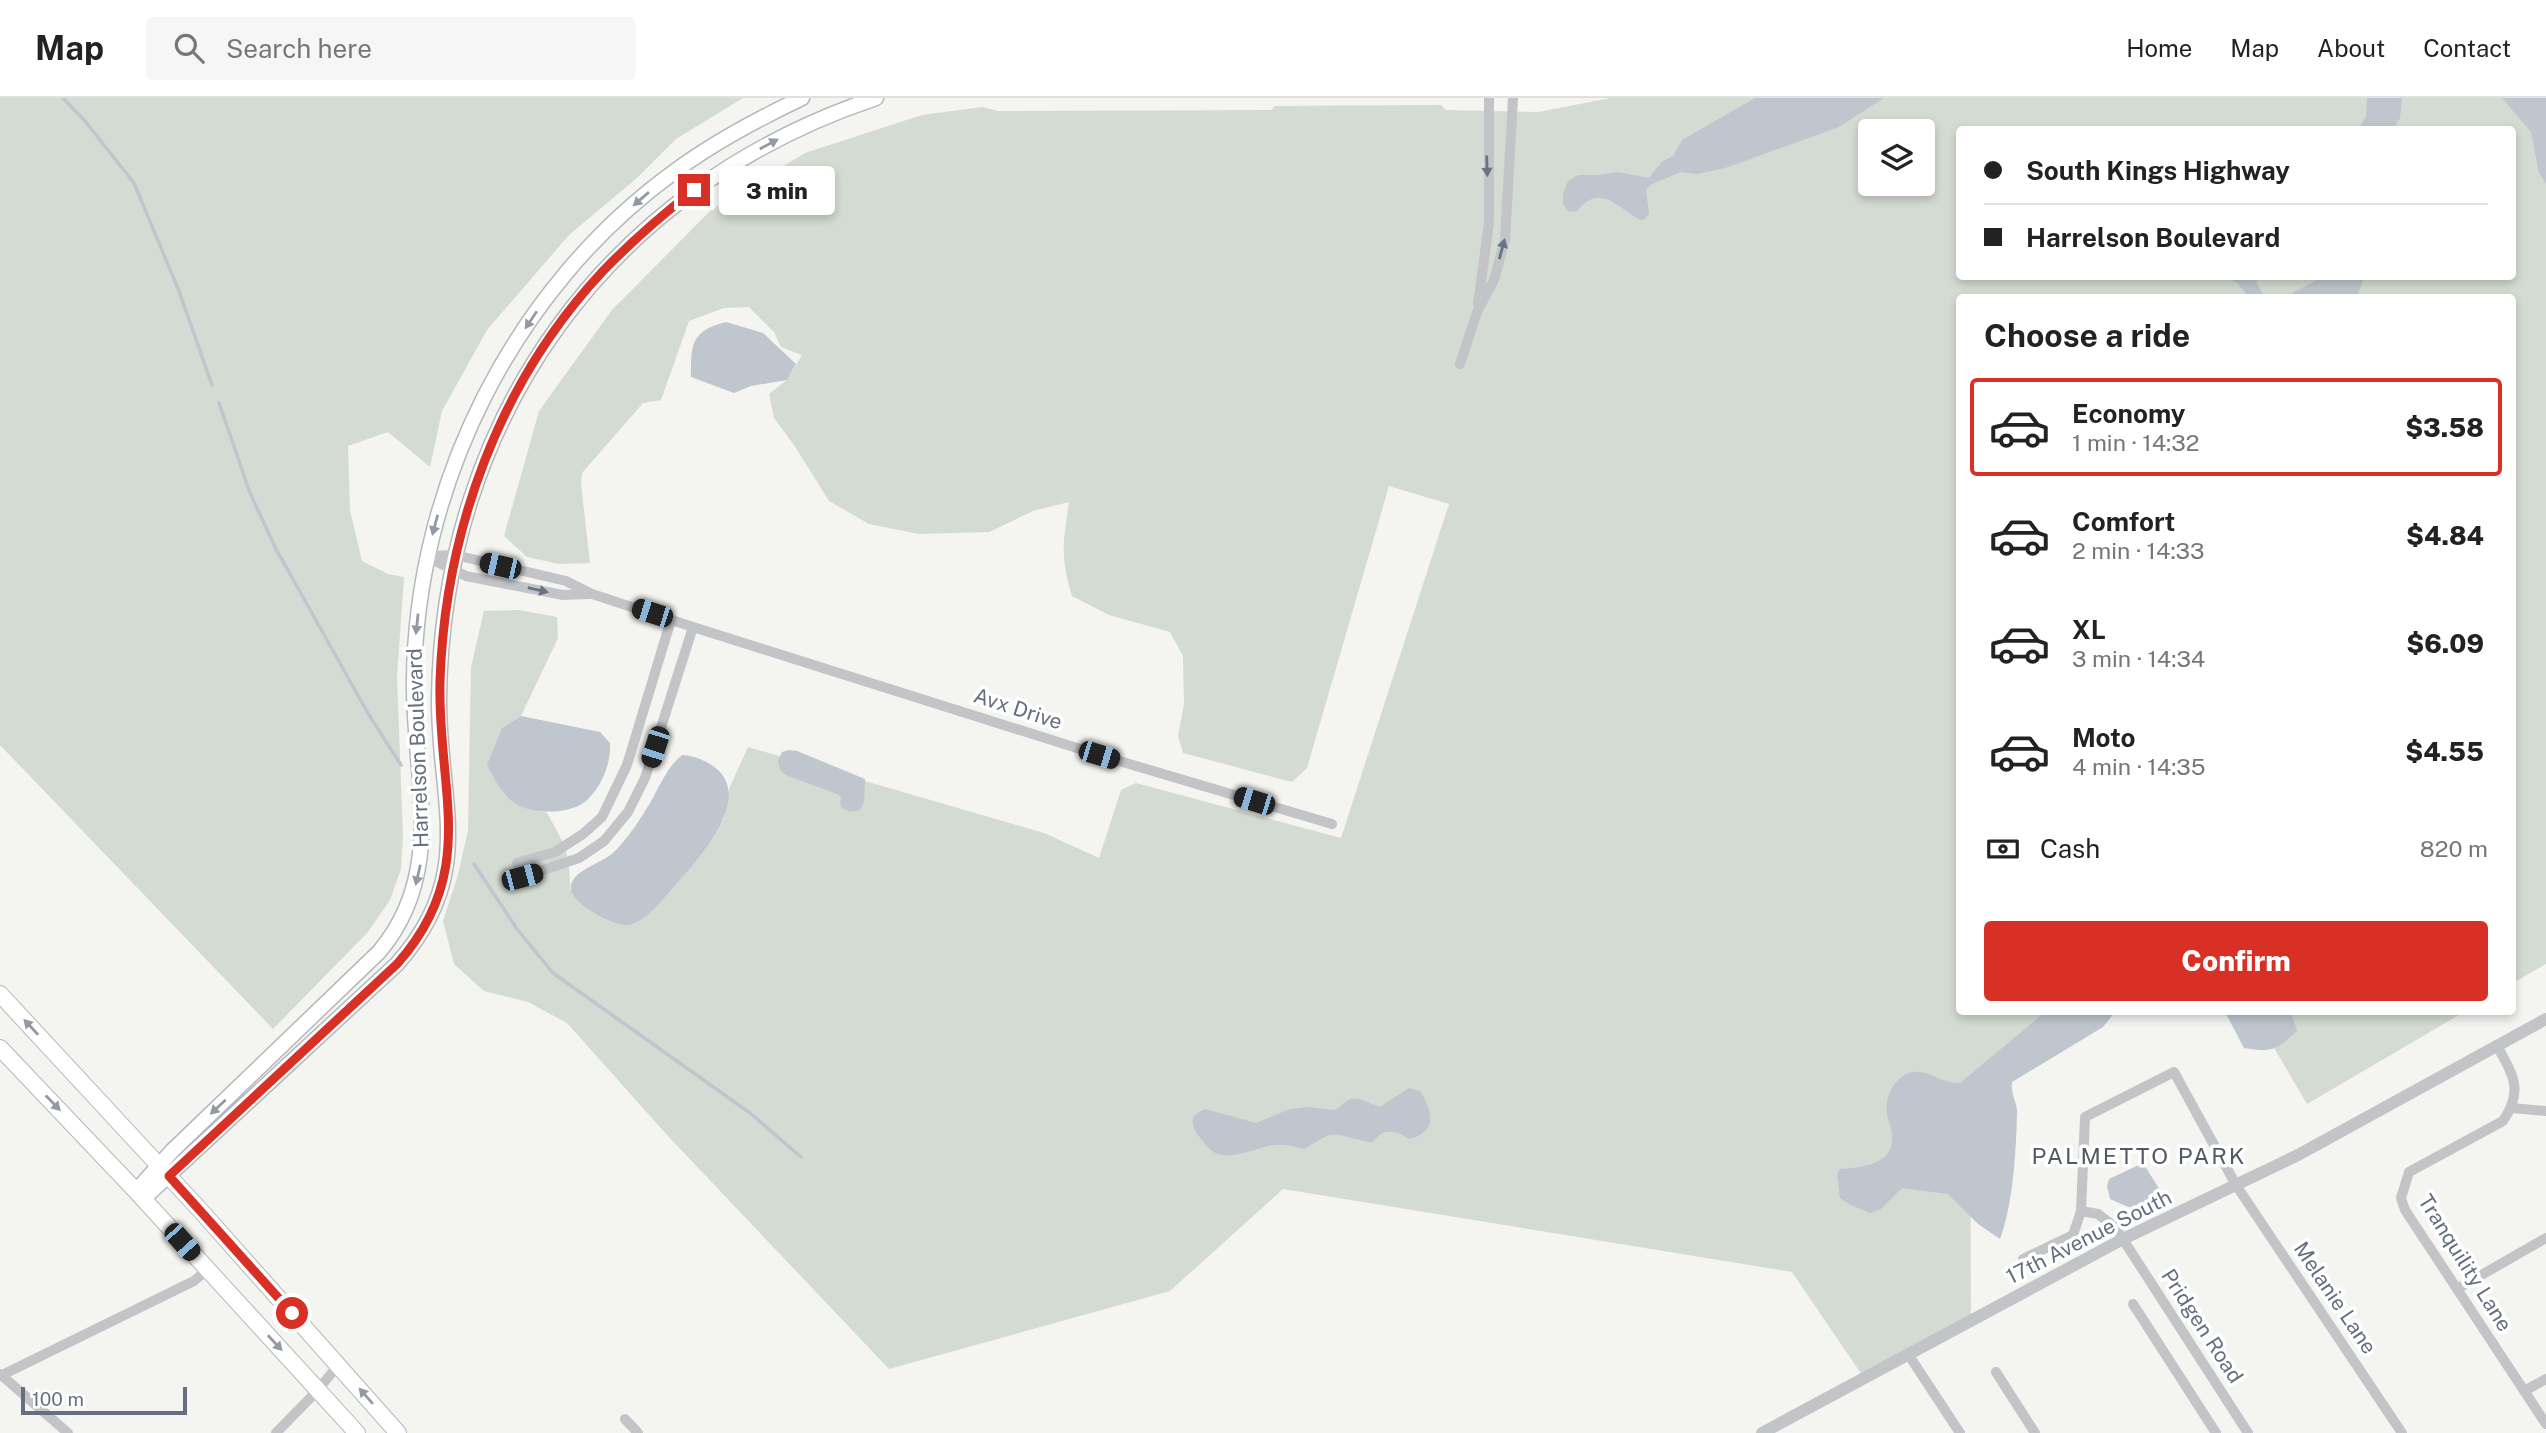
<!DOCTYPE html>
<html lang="en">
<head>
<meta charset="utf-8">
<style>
  :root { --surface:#fff; --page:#f6f6f6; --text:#222; --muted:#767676; --line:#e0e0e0; --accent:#d93025 }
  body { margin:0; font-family:"Public Sans",sans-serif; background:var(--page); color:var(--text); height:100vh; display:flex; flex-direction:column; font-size:26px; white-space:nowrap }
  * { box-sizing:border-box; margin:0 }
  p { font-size:23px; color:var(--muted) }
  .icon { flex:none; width:38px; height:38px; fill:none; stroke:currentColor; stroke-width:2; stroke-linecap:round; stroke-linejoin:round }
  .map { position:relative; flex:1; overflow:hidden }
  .sheet { position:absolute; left:1956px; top:196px; width:560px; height:721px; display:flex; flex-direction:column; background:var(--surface); border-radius:7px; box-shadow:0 4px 10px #0003 }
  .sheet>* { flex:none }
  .hud { position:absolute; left:1956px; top:28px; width:560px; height:154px; border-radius:7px; box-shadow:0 4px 10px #0003; display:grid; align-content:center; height:154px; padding:0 28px; background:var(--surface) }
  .tools { position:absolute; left:1858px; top:21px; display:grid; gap:14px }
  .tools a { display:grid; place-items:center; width:77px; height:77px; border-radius:7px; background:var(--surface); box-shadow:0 4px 10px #0003; font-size:35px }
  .scale { position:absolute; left:21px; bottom:18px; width:166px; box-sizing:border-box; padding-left:7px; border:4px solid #656f80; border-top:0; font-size:19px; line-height:24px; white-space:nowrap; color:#656f80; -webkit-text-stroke:5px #fff; paint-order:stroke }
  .end { position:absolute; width:32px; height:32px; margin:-16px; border:9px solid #d93025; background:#fff; box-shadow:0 0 0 4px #fff }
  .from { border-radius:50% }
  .bubble { position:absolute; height:49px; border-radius:7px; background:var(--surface); box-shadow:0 4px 10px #0003; font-size:23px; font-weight:800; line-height:49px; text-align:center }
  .car { position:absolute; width:21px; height:42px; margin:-21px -10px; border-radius:9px; box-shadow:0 0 5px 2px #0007; background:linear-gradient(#222 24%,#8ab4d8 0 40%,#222 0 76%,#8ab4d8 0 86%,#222 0) }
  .hud b { display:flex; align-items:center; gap:24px; height:66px; font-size:26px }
  .hud b+b { border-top:2px solid var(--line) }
  .hud i { width:18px; height:18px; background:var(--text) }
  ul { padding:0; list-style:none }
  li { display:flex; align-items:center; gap:21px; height:98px; margin:0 14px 10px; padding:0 14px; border:4px solid transparent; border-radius:7px }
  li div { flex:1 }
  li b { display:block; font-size:26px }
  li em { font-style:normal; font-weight:800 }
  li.current { border-color:var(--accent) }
  li>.icon { width:63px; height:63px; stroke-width:1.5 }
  h2 { padding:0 28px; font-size:32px; line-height:84px }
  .pay { display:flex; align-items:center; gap:18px; height:77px; padding:0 28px; font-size:26px }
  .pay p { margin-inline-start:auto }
  .button { display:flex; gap:14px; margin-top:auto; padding:14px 28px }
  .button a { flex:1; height:80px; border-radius:7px; background:var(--accent); color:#fff; font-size:28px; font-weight:800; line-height:80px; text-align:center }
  header { display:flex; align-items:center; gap:42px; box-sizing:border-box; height:98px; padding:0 35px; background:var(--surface); border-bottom:2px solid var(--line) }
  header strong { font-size:33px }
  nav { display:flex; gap:38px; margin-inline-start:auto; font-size:24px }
  .search { width:490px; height:63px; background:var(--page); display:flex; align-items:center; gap:18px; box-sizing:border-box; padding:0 24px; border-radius:7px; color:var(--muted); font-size:26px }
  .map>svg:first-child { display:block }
  .green { fill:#d4dbd2; fill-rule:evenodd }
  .water { fill:#bfc6cd }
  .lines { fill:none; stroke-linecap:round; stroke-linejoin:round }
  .stream { stroke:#bfc6cd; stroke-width:3.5 }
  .secondary-casing { stroke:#b4b7bc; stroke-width:17 }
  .primary-casing { stroke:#b5b7bb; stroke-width:18 }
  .minor { stroke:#c2c4c8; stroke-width:10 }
  .tertiary { stroke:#c2c4c8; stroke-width:12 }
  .secondary { stroke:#fff; stroke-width:14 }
  .primary { stroke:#fff; stroke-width:16 }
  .oneway { fill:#939aa6 }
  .oneway2 { fill:#6a7384 }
  .route { stroke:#d93025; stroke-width:9 }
  .labels { text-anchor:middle; stroke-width:7; stroke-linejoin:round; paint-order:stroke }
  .street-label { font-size:21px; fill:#656f80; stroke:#fff }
  .neighbourhood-label { font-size:23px; letter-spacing:2px; fill:#525a66; stroke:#fff }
</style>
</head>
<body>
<header>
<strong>Map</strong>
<div class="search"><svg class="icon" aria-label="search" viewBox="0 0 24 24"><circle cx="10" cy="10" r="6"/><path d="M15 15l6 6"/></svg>Search here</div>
<nav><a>Home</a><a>Map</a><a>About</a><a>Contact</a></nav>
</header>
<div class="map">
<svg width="2546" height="1335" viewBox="0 0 2546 1335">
  <rect width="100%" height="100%" fill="#f4f4f1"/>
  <!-- green -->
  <path class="green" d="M0 0H743L676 41 637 80 569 137 487 232 442 313 430 369 388 334 348 348 350 412 362 463 388 476 404 479 397 579 403 738 401 771 390 802 368 834 273 931 0 647Z
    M1610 0H2546V866L2513 885V200H1960V914H2085L1970 984 1971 1221 1864 1280 1792 1174 1283 1091 1170 1193 889 1271 667 1037 567 925 528 904 484 893 454 866 443 823 458 777 468 732 471 569 484 513 519 512 557 519 558 540 521 618 502 630V693L518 707 547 715C565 747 570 754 570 792L724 721 729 691 748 649 1044 735 1099 760 1121 692 1136 685 1341 740 1449 406 1389 388 1307 670 1292 684 1183 655 1178 637 1184 606 1183 558 1170 534 1109 517 1072 498C1060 458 1063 445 1069 404L1033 413 989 434 919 436 869 426 829 403 794 347 774 320 769 296 787 282 802 257 781 249 774 234 749 209 724 210 689 223 661 302 643 305 582 375 581 386 590 465 559 466 527 459 504 438 539 313 612 212 710 113 805 55 922 17 982 9 998 13 1271 12 1275 8 1441 7 1446 12 1539 14ZM1960 32H2513V178H1960ZM1871 33H1923V86H1871Z
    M2253 914H2464L2307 1006Z"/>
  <!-- water -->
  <path class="water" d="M1755 0H1884L1839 29 1725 70 1697 76 1681 74 1650 87 1646 92 1649 115 1645 121 1641 122C1617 110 1600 84 1577 113L1569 114 1563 106V96L1568 83 1579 77H1599L1618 74 1649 80 1662 64 1673 58 1682 42Z
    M2367 0H2402L2400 20 2393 31H2358L2366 19Z
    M2502 0H2546V86L2539 75 2531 34Z
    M2324 178 2364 179 2357 199H2285Z
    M2224 179H2261L2256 184 2262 195 2261 199H2249L2236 184Z
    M726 224 763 235 796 266 787 282 751 288 734 295 691 279C691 246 691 233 726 224Z
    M521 618 600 634 610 645C611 664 603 686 589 700 575 717 534 717 516 706 502 697 495 681 487 667L502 630Z
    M789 652 797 653 865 681 864 704 860 712 850 714 842 710 840 705 841 699 837 696 786 677 780 672 778 663 782 654Z
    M682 657C694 657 712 665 720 674 752 709 687 773 665 799 655 810 643 825 627 827 613 828 566 804 571 787 575 770 605 765 616 752 629 738 640 722 650 705 660 688 667 669 682 657Z
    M2045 914H2115L2103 929 2012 984C2010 996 2018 1005 2017 1016 2016 1054 2013 1107 2000 1141L1978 1126 1948 1096 1902 1090 1881 1111 1870 1115 1849 1106 1840 1100 1837 1076 1840 1071C1861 1070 1895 1067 1892 1037 1892 1030 1888 1023 1887 1016 1884 999 1896 976 1913 974 1931 972 1941 986 1960 985Z
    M2225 914H2291L2297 933C2278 951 2271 955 2244 950Z
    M1409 990 1420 993C1433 1013 1438 1034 1409 1041 1396 1032 1383 1029 1373 1044 1358 1044 1342 1034 1329 1037 1321 1040 1312 1047 1304 1051 1295 1049 1285 1046 1276 1047 1251 1049 1223 1070 1205 1046 1201 1040 1194 1034 1193 1027 1191 1018 1197 1015 1205 1011L1256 1025 1290 1011 1308 1009 1335 1012C1340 1009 1345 1003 1350 1001 1358 998 1372 1007 1380 1009Z
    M2143 1065 2160 1092 2159 1099C2132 1113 2137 1113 2110 1101L2107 1088 2109 1081Z"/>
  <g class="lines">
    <!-- stream -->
    <path class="stream" d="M63 0 85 23 134 85 179 193 212 287
      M219 305 250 395 276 451 369 617 401 667
      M474 766 517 831 553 875 750 1015 801 1059"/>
    <!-- secondary casing -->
    <g class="secondary-casing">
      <path id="secondary" d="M136 1093 172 1053 379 854C447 774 413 678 414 584 415 387 514 190 674 74 714 44 758 21 802 0
        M143 1101 397 866C478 775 438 704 439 599 443 318 609 89 876 0"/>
    </g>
    <!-- primary casing -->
    <g class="primary-casing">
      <path id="primary" d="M0 896 201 1113 398 1335
        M0 950 136 1093 357 1335"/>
    </g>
    <!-- minor -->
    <path class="minor" d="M1478 206 1489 125V0
      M1460 266 1477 214 1494 182 1505 142 1513 0
      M427 458 455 457 566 483 592 496 693 529 1099 657 1332 726
      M427 459 466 478 563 497 588 496
      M517 765 555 754 583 736 602 719 627 667 671 522
      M522 779 579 760 604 743 628 714 645 680 693 529
      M2497 948C2513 977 2524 992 2503 1023L2409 1074 2401 1100 2405 1112 2546 1326
      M2512 1010 2546 1013
      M2081 1113 2098 1116 2115 1129 2248 1335
      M2023 1161 2073 1137 2081 1113 2085 1019 2174 974 2236 1087 2402 1335
      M2457 1191 2546 1140
      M2133 1206 2216 1335
      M1908 1256 1960 1335
      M1996 1274 2035 1335
      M0 1276 68 1335
      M0 1278 194 1183 207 1172
      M2524 1293 2546 1281
      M625 1321 638 1335
      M276 1335 318 1292 338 1267"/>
    <!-- tertiary -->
    <path class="tertiary" d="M1762 1335 2123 1141 2298 1057 2546 921"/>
    <!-- secondary -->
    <use href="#secondary" class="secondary"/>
    <!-- primary -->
    <use href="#primary" class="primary"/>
  </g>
  <!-- one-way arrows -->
  <defs><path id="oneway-solid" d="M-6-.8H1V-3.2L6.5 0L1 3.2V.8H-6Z" transform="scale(1.75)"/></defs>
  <g class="oneway">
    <use href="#oneway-solid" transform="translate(769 46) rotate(-28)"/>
    <use href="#oneway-solid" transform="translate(641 101) rotate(139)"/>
    <use href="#oneway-solid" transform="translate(531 222) rotate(124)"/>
    <use href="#oneway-solid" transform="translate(435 427) rotate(105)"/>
    <use href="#oneway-solid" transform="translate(417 526) rotate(96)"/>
    <use href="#oneway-solid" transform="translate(418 777) rotate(103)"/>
    <use href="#oneway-solid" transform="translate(31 929) rotate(-133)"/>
    <use href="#oneway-solid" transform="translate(53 1005) rotate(46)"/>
    <use href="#oneway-solid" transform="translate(218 1009) rotate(137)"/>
    <use href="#oneway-solid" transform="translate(275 1245) rotate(47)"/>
    <use href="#oneway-solid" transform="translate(366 1298) rotate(-131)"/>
  </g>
  <g class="oneway2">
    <use href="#oneway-solid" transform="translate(1487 68) rotate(88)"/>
    <use href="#oneway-solid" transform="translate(1502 151) rotate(-75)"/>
    <use href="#oneway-solid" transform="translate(538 492) rotate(13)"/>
  </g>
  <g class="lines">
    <!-- route -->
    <path class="route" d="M292 1215 169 1078 397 866C480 773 437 692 440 583 445 433 499 284 603 173 631 144 662 117 694 92"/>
  </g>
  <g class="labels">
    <!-- street labels -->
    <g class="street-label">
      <text transform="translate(1018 611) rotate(18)" y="7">Avx Drive</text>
      <text transform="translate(418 650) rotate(-92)" y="7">Harrelson Boulevard</text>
      <text transform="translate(2089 1139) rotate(-27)" y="7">17th Avenue South</text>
      <text transform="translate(2465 1165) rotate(58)" y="7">Tranquility Lane</text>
      <text transform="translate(2335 1200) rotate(56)" y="7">Melanie Lane</text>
      <text transform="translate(2202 1228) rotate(57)" y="7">Pridgen Road</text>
    </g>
    <!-- neighbourhood labels -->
    <g class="neighbourhood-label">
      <text x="2139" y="1066">PALMETTO PARK</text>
    </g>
  </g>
</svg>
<div class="tools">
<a><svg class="icon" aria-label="layers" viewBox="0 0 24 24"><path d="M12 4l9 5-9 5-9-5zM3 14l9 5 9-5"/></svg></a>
</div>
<div class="scale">100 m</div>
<i class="end from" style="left:292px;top:1215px"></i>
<i class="end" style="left:694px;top:92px"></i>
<div class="bubble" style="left:719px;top:68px;width:116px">3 min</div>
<i class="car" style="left:500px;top:468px;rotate:283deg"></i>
<i class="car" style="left:652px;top:515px;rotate:288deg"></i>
<i class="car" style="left:655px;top:649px;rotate:198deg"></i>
<i class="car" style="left:1099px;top:657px;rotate:107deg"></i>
<i class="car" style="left:1254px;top:703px;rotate:287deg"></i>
<i class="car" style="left:522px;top:779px;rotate:75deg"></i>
<i class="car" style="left:182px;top:1144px;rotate:138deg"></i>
<div class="hud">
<b><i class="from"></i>South Kings Highway</b>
<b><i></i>Harrelson Boulevard</b>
</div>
<section class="sheet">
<h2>Choose a ride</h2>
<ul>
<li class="current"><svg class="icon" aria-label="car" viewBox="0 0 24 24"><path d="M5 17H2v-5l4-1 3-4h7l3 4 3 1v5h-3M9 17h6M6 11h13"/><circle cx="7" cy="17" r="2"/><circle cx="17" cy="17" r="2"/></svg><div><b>Economy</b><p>1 min · 14:32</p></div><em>$3.58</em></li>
<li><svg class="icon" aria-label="car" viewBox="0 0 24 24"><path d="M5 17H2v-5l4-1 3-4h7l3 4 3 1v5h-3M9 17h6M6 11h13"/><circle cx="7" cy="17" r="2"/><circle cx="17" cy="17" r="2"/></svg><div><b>Comfort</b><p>2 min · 14:33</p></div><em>$4.84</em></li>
<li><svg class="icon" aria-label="car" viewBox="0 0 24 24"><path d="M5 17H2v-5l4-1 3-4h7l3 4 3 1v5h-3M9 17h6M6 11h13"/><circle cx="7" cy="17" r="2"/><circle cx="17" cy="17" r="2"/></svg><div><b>XL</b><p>3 min · 14:34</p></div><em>$6.09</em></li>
<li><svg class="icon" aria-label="car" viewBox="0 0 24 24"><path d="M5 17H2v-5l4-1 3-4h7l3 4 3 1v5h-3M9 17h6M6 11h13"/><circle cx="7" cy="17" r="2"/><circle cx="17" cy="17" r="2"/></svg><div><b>Moto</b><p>4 min · 14:35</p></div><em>$4.55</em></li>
</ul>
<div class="pay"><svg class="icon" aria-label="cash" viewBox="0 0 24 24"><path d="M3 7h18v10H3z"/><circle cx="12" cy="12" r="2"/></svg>Cash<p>820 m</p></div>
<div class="button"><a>Confirm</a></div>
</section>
</div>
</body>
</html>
